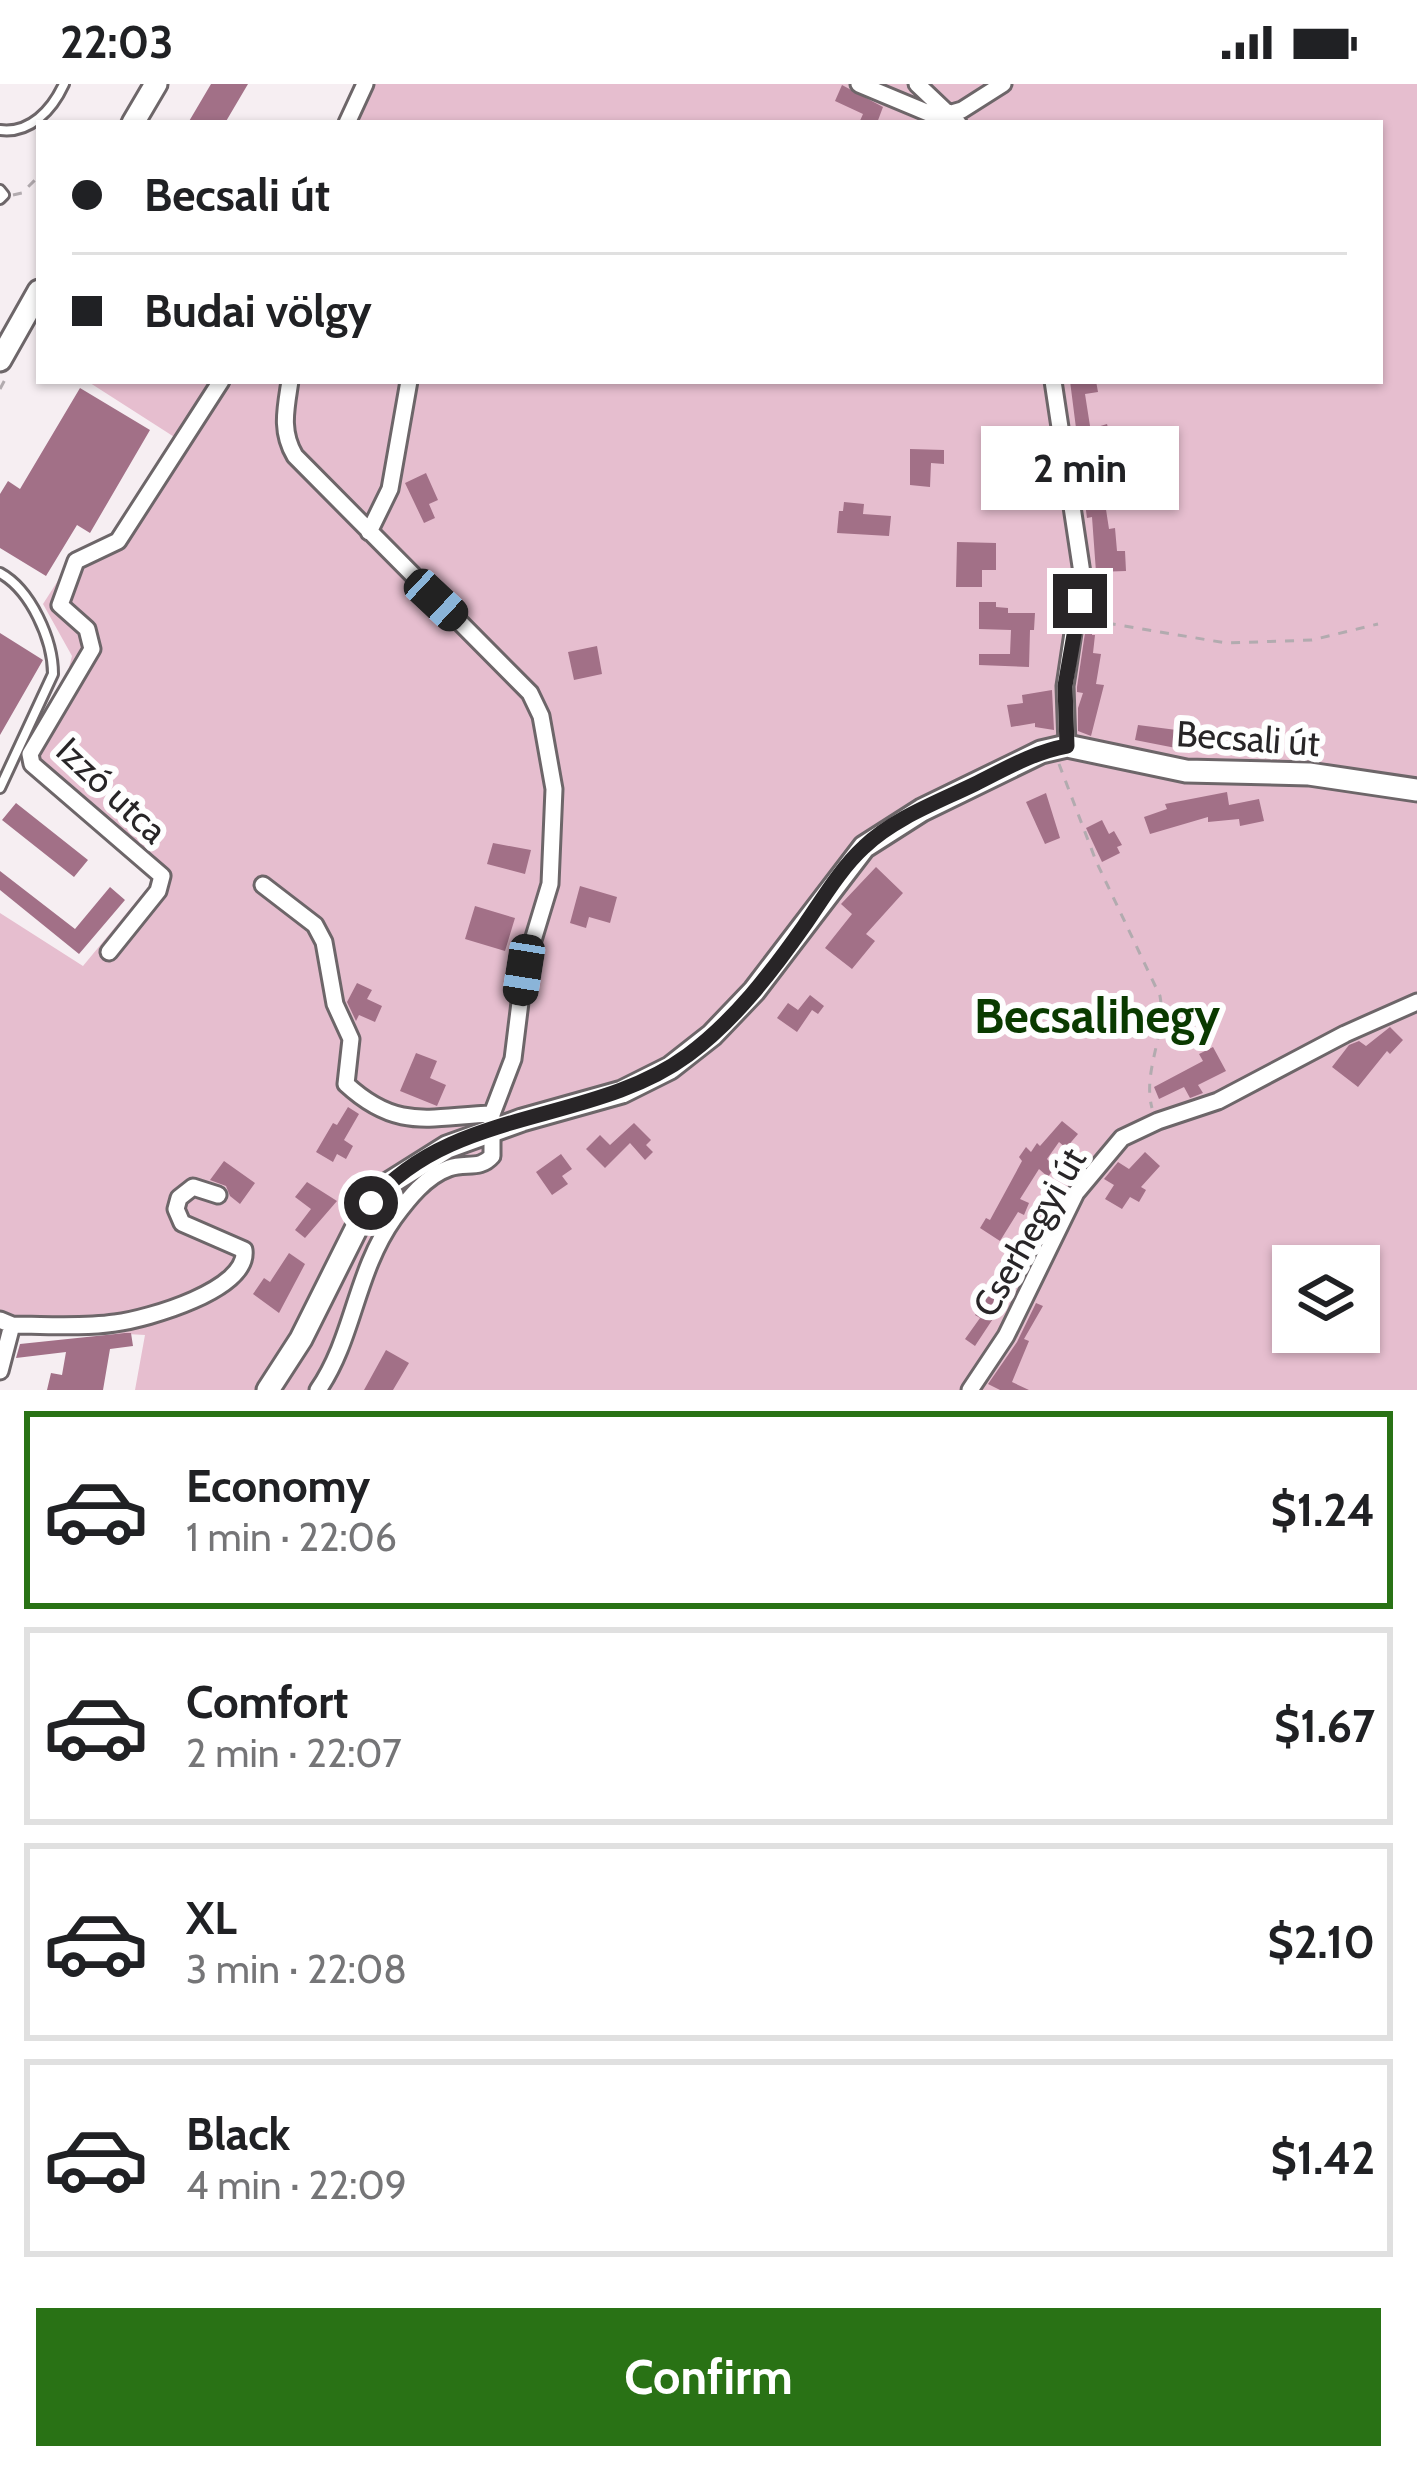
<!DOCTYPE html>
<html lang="en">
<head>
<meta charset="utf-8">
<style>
  :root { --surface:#fff; --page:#f2f2f2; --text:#202124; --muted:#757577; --line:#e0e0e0; --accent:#297215 }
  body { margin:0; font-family:Cabin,sans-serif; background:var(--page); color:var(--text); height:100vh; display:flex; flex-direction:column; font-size:45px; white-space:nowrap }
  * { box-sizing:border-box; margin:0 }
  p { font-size:39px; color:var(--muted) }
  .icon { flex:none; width:66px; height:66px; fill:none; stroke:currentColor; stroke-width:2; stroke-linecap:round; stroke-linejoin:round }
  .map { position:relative; height:1306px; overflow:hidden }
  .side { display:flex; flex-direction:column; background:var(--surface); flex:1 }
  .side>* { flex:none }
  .hud { position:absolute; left:36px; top:36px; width:1347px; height:264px; border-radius:0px; box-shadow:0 3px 9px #0004; display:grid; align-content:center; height:264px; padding:0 36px; background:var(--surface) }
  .fabs { position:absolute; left:1272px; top:1161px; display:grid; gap:24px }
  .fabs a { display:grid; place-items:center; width:108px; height:108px; border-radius:0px; background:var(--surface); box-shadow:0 3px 9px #0004; font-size:60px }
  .end { position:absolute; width:54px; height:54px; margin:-27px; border:15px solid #282527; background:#fff; box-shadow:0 0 0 6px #fff }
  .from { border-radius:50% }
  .bubble { position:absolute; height:84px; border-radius:0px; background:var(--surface); box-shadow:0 3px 9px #0004; font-size:39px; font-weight:800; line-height:84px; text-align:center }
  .car { position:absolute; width:36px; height:72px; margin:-36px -18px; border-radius:15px; box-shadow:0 0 9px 3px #0007; background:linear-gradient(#222 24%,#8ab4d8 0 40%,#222 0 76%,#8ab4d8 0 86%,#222 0) }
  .hud b { display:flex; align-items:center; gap:42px; height:114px; font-size:45px }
  .hud b+b { border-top:3px solid var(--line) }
  .hud i { width:30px; height:30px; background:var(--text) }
  ul { padding:21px 0 0; list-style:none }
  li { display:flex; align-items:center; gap:36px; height:198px; margin:0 24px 18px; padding:0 12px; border:6px solid var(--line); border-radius:0px }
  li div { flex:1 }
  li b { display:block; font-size:45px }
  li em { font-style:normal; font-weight:800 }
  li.current { border-color:var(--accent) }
  li>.icon { width:108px; height:108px; stroke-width:1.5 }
  .primary-button { display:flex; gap:24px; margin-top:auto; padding:24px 36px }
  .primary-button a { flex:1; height:138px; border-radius:0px; background:var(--accent); color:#fff; font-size:48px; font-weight:800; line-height:138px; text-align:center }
  .status { display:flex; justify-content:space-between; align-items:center; height:84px; padding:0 60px; background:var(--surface); direction:ltr }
  .status svg { height:33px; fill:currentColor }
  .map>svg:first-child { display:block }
  .green { fill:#e6becf; fill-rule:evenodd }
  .building { fill:#a27087 }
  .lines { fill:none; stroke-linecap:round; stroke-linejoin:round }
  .service-casing { stroke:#6d6669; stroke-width:14 }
  .minor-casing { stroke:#6d6669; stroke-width:21 }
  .secondary-casing { stroke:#6d6669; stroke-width:27 }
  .path { stroke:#b2abaf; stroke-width:3; stroke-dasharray:9 9; stroke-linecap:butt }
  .service { stroke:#fff; stroke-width:8 }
  .minor { stroke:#fff; stroke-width:15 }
  .secondary { stroke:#fff; stroke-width:21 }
  .route { stroke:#282527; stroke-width:15 }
  .labels { text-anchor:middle; stroke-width:12; stroke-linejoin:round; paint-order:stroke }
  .street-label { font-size:36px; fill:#282527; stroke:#fefefe }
  .district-label { font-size:48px; font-weight:bold; fill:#0a3a00; stroke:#fefefe }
</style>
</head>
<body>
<div class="status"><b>22:03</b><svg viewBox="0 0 49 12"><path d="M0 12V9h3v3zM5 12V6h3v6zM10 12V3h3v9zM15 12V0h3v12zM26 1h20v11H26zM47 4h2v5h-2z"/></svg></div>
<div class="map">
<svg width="1417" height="1306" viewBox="0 0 1417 1306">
  <rect width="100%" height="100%" fill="#f6eef2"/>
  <!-- green -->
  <path class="green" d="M364 0H1417V1306H135L145 1251 0 1243V829L83 882 154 796 21 678 62 611 72 572 43 520 75 470 111 457 179 356 87 297H1380V39H353ZM1293 1182H1359V1248H1293Z"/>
  <!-- building -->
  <path class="building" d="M211 0H248L225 39H188Z
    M842 1 883 23 877 39H859L863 30 835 17Z
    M1070 297H1096L1098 308 1085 310 1090 342 1076 344Z
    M80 304 150 346 90 449 77 441 46 492 0 464V410L8 397 20 405Z
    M1107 340 1114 365 1104 368 1113 403 1103 406 1109 445 1115 444 1117 467H1125L1126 487 1096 488 1092 433 1087 434 1085 419 1089 418 1083 394 1097 390 1084 347Z
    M910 365 944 366V380L931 379 930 403 910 401Z
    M426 389 438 416 429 420 435 434 424 439 405 399Z
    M844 418 864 420 863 430 891 432 889 452 837 449 839 427H843Z
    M957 458 996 459V486H982V503H956Z
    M979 518H996V523L1008 524V529H1035L1034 546H1030L1029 583 979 581V570H1010L1011 546 979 545Z
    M1086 542 1093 543 1092 551H1095L1093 569 1101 570 1096 600 1104 601 1091 652 1078 647V624L1083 609 1077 608V603Z
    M0 549 43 576 0 651Z
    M597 562 602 590 574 596 568 568Z
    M1052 606 1054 646 1035 643V639L1011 643 1007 621 1023 619 1022 611Z
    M1138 641 1192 648 1191 667 1135 656Z
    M1227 708 1229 721 1259 715 1264 737 1240 742 1239 735 1208 738V733L1150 750 1144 733 1167 725 1165 720Z
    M1046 709 1060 754 1045 760 1026 718Z
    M16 719 88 776 74 793 2 736Z
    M1102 736 1109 750 1114 747 1122 761 1117 763 1120 769 1102 778 1086 744Z
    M493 759 531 766 525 790 487 780Z
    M876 783 903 809 866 850 875 857 852 885 825 864 852 830 841 820Z
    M0 787 75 845 110 803 125 816 79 870 0 806Z
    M580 802 617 813 610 839 589 833 586 844 570 839Z
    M475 822 515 834 505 867 465 855Z
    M357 899 372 906 367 915 382 922 375 938 359 931 356 937 347 918Z
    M810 911 824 922 818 930 812 926 797 948 777 934 788 919 798 926Z
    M1390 943 1403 956 1390 970 1387 967 1358 1003 1332 983 1349 961 1359 957 1366 962Z
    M1213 963 1226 987 1198 1001 1203 1009 1190 1014 1184 1003 1159 1015 1154 1003 1203 977 1199 970Z
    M416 969 437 977 430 994 446 1001 437 1022 400 1007Z
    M348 1023 359 1030 344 1056 353 1062 346 1075 337 1070 333 1078 316 1068 333 1039 337 1041Z
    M1062 1037 1078 1050 1066 1064 1059 1058 1047 1075 1055 1083 1048 1093 1039 1085 1020 1115 1029 1119 1024 1131 1018 1128 1000 1157 980 1144 986 1134 990 1136 1022 1077 1019 1073 1026 1063 1031 1068 1037 1059 1040 1062Z
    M634 1039 651 1056 646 1061 653 1068 645 1076 630 1059 605 1084 586 1065 600 1051 610 1061Z
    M1145 1068 1160 1082 1141 1103 1146 1106 1139 1118 1130 1113 1122 1125 1105 1115 1114 1101 1104 1095 1118 1078 1129 1085Z
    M561 1070 572 1085 562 1092 568 1100 552 1111 536 1088Z
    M224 1077 255 1099 240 1120 230 1112 226 1102 210 1096Z
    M307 1098 337 1117 305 1154 295 1146 311 1125 295 1113Z
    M1011 1166 1026 1174 1006 1215 975 1262 965 1255 980 1234 975 1231 993 1199 997 1201Z
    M289 1169 305 1180 279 1229 253 1210 264 1194 270 1198Z
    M1036 1219 1043 1222 1024 1255 1029 1257 1012 1298 1029 1306H1000L988 1300 1017 1258Z
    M125 1249H131L133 1262 110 1265 103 1306H47L51 1289 62 1291 66 1268 16 1274 20 1260Z
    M386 1266 409 1279 393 1306H364Z"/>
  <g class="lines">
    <!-- service casing -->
    <g class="service-casing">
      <path id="service" d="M0 46C30 50 52 26 64 0
        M0 106 4 111 0 115
        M0 489C31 506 53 556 53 590L0 704"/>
    </g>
    <!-- minor casing -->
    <g class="minor-casing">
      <path id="minor" d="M859 0 938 33 962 26 1003 0
        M917 0 958 39
        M347 39 365 0
        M290 297C286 324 280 347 295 372L530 609 541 632 554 705 550 800 524 886 513 975 492 1030V1072C480 1086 466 1078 449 1084 426 1092 408 1115 394 1134 355 1189 354 1254 318 1306
        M1053 297 1082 489 1065 602 1067 662
        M369 448 390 405 409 297
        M263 801 315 841 324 858 335 920 351 955 346 1000C398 1048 431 1032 492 1030
        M109 868 158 807 162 792 32 680 30 670 92 565 87 545 60 521 76 477 118 457 221 297
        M0 1236 12 1241 0 1287
        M12 1241C46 1241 82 1244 115 1239 147 1235 249 1206 244 1166L182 1139 176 1125 179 1114 193 1103 218 1111
        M970 1306 1006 1252 1076 1109 1122 1054 1158 1037 1218 1017 1345 950 1417 918"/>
    </g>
    <!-- secondary casing -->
    <g class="secondary-casing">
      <path id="secondary" d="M133 39 156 0
        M0 276 39 207
        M268 1306 301 1255 358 1141 385 1102 447 1063 522 1036 622 1008 670 984 712 951 754 907 864 763 922 726 1041 668 1067 662 1186 687 1309 690 1417 706"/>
    </g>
    <!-- path -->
    <path class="path" d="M13 111 22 109 39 92
      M0 305 8 290
      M1089 536 1226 559 1312 556 1378 540
      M1059 680 1096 777 1160 912C1167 950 1142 987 1152 1024"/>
    <!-- service -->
    <use href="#service" class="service"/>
    <!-- minor -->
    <use href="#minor" class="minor"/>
    <!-- secondary -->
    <use href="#secondary" class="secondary"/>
  </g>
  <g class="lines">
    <!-- route -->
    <path class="route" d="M371 1119C450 1023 593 1041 688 971 734 937 771 889 804 842 822 816 840 785 864 763 894 734 938 718 975 700 1005 685 1034 668 1067 662L1065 602 1080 517"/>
  </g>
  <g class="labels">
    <!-- street labels -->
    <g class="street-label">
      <text transform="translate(1248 654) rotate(4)" y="13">Becsali út</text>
      <text transform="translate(112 706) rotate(43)" y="13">Izzó utca</text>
      <text transform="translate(1029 1148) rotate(-60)" y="13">Cserhegyi út</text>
    </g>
    <!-- district labels -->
    <g class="district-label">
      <text x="1097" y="949">Becsalihegy</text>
    </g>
  </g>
</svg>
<div class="fabs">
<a><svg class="icon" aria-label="layers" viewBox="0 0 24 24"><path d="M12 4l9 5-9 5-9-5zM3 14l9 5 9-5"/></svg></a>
</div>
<i class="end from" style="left:371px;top:1119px"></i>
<i class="end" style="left:1080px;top:517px"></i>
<div class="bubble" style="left:981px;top:342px;width:198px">2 min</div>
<i class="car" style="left:436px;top:516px;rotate:133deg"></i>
<i class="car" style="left:524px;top:886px;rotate:189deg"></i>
<div class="hud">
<b><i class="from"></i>Becsali út</b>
<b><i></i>Budai völgy</b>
</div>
</div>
<section class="side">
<ul>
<li class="current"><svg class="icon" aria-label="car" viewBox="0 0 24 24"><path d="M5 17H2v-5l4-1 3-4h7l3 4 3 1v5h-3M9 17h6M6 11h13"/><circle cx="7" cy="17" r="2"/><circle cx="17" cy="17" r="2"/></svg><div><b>Economy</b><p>1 min · 22:06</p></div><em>$1.24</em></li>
<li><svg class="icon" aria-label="car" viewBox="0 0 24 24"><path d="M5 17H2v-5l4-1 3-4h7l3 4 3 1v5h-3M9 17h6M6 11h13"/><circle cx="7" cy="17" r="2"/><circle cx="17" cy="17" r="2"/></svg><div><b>Comfort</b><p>2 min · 22:07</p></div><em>$1.67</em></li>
<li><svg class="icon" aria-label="car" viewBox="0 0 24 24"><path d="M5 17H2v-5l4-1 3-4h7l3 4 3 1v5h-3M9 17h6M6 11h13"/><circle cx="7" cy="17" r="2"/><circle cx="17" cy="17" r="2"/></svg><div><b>XL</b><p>3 min · 22:08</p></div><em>$2.10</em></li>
<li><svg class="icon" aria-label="car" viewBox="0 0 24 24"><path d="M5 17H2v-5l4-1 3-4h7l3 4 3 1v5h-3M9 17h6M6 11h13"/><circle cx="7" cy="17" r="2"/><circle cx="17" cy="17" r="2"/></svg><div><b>Black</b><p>4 min · 22:09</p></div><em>$1.42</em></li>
</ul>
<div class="primary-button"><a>Confirm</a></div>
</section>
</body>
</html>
